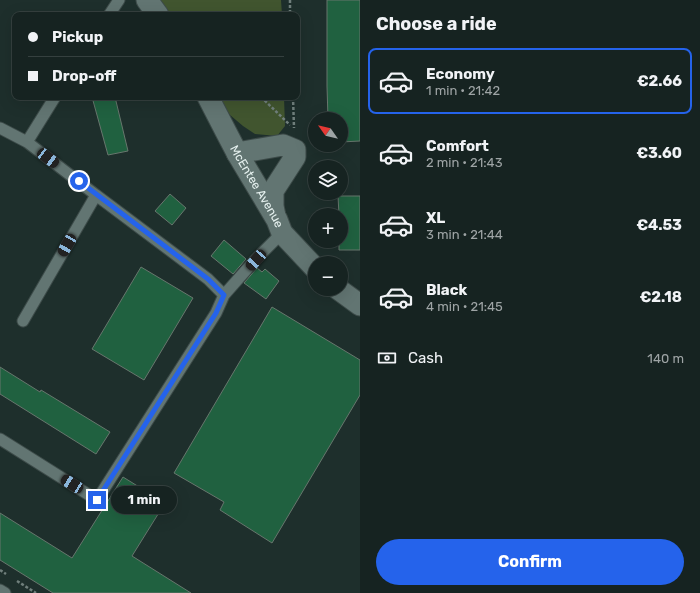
<!DOCTYPE html>
<html lang="en">
<head>
<meta charset="utf-8">
<style>
  :root { --surface:#162321; --page:#232f2e; --text:#f1f3f6; --muted:#9ea4a5; --line:#35403f; --accent:#2563eb }
  body { margin:0; font-family:Rubik,sans-serif; background:var(--page); color:var(--text); height:100vh; display:flex; flex-direction:column; font-size:15px; white-space:nowrap }
  * { box-sizing:border-box; margin:0 }
  p { font-size:13px; color:var(--muted) }
  .icon { flex:none; width:22px; height:22px; fill:none; stroke:currentColor; stroke-width:2; stroke-linecap:round; stroke-linejoin:round }
  .map { position:relative; flex:1; overflow:hidden }
  .drawer { display:flex; flex-direction:column; background:var(--surface); width:340px }
  .drawer>* { flex:none }
  .top-card { position:absolute; left:12px; top:12px; width:288px; height:88px; border-radius:8px; box-shadow:0 4px 16px #0002,0 0 0 1px var(--line); display:grid; align-content:center; height:88px; padding:0 16px; background:var(--surface) }
  .needle { width:26px; rotate:304deg }
  .controls { position:absolute; left:308px; top:112px; display:grid; gap:8px }
  .controls a { display:grid; place-items:center; width:40px; height:40px; border-radius:50%; background:var(--surface); box-shadow:0 4px 16px #0002,0 0 0 1px var(--line); font-size:20px }
  .end { position:absolute; width:18px; height:18px; margin:-9px; border:5px solid #2563eb; background:#fff; box-shadow:0 0 0 2px #fff }
  .from { border-radius:50% }
  .bubble { position:absolute; height:28px; border-radius:14px; background:var(--surface); box-shadow:0 4px 16px #0002,0 0 0 1px var(--line); font-size:13px; font-weight:700; line-height:28px; text-align:center }
  .car { position:absolute; width:12px; height:24px; margin:-12px -6px; border-radius:5px; box-shadow:0 0 3px 1px #0007; background:linear-gradient(#222 24%,#8ab4d8 0 40%,#222 0 76%,#8ab4d8 0 86%,#222 0) }
  .top-card b { display:flex; align-items:center; gap:14px; height:38px; font-size:15px }
  .top-card b+b { border-top:1px solid var(--line) }
  .top-card i { width:10px; height:10px; background:var(--text) }
  ul { padding:0; list-style:none }
  li { display:flex; align-items:center; gap:12px; height:66px; margin:0 8px 6px; padding:0 8px; border:2px solid transparent; border-radius:8px }
  li div { flex:1 }
  li b { display:block; font-size:15px }
  li em { font-style:normal; font-weight:700 }
  li.on { border-color:var(--accent) }
  li>.icon { width:36px; height:36px; stroke-width:1.5 }
  h2 { padding:0 16px; font-size:18px; line-height:48px }
  .pay { display:flex; align-items:center; gap:10px; height:44px; padding:0 16px; font-size:15px }
  .pay p { margin-inline-start:auto }
  .action { display:flex; gap:8px; margin-top:auto; padding:8px 16px }
  .action a { flex:1; height:46px; border-radius:24px; background:var(--accent); color:#fff; font-size:16px; font-weight:700; line-height:46px; text-align:center }
  main { display:flex; flex:1; min-height:0 }
  .map>svg:first-child { display:block }
  .green { fill:#41552f }
  .building { fill:#206140; stroke:#67766d }
  .lines { fill:none; stroke-linecap:round; stroke-linejoin:round }
  .service-casing { stroke:#3d4b49; stroke-width:13 }
  .minor-casing { stroke:#3d4b49; stroke-width:23 }
  .path { stroke:#707f7c; stroke-width:2.5; stroke-dasharray:3 2; stroke-linecap:butt }
  .service { stroke:#627572; stroke-width:11 }
  .minor { stroke:#627572; stroke-width:21 }
  .route { stroke:#2563eb; stroke-width:5 }
  .labels { text-anchor:middle; stroke-width:3.5; stroke-linejoin:round; paint-order:stroke }
  .street-label { font-size:12px; fill:#e6f1ef; stroke:#152523 }
</style>
</head>
<body>
<main>
<div class="map">
<svg width="360" height="593" viewBox="0 0 360 593">
  <rect width="100%" height="100%" fill="#1e2f2c"/>
  <!-- green -->
  <path class="green" d="M157 0H281L282 15H169Z
    M218 97H284L285 126 277 136 255 134 243 126 230 115Z"/>
  <!-- building -->
  <path class="building" d="M327 0H360V141L341 142V119H328L327 86Z
    M92 97H115L128 151 108 155Z
    M170 194 186 208 172 225 155 211Z
    M338 196H360V250H339V241H341V215H339Z
    M224 240 246 259 233 274 211 256Z
    M141 267 193 298 144 380 92 349Z
    M257 268 262 272 265 269 279 281 266 299 244 283Z
    M272 307 360 360V395L272 543 220 510 224 502 174 473Z
    M0 367 40 392 41 390 110 432 96 454 0 394Z
    M123 477 165 503 132 556 191 593H53L0 560V513L72 558Z"/>
  <g class="lines">
    <!-- service casing -->
    <g class="service-casing">
      <path id="service" d="M109 15 119 0
        M0 128 27 142 96 195
        M27 142 55 97
        M224 295 255 260 282 233
        M0 439 97 500 216 313 224 295 208 279 96 195 23 321
        M0 590 5 593"/>
    </g>
    <!-- minor casing -->
    <g class="minor-casing">
      <g id="minor">
        <path d="M147 0 158 15"/>
        <path id="s1" d="M208 97 225 130 237 153 277 220 282 233 315 268"/>
        <path d="M237 153 283 145 295 150V157L273 191V206L275 216"/>
        <path d="M338 289 360 305"/>
      </g>
    </g>
    <!-- path -->
    <path class="path" d="M290 0V15
      M261 97 290 125
      M293 97 294 128
      M0 570 6 574
      M17 581 36 593"/>
    <!-- service -->
    <use href="#service" class="service"/>
    <!-- minor -->
    <use href="#minor" class="minor"/>
  </g>
  <g class="lines">
    <!-- route -->
    <path class="route" d="M79 181 208 279 224 295 216 313 97 500"/>
  </g>
  <g class="labels">
    <!-- street labels -->
    <g class="street-label">
      <text dy="4" stroke="none"><textPath href="#s1" startOffset="102">McEntee Avenue</textPath></text>
    </g>
  </g>
</svg>
<div class="controls">
<a><svg class="needle" viewBox="-14 -14 28 28"><path d="M0-13l5 13h-10z" fill="#e53935"/><path d="M0 13l5-13h-10z" fill="#9ea4a5"/></svg></a>
<a><svg class="icon" aria-label="layers" viewBox="0 0 24 24"><path d="M12 4l9 5-9 5-9-5zM3 14l9 5 9-5"/></svg></a>
<a>+</a>
<a>−</a>
</div>
<i class="end from" style="left:79px;top:181px"></i>
<i class="end" style="left:97px;top:500px"></i>
<div class="bubble" style="left:111px;top:486px;width:66px">1 min</div>
<i class="car" style="left:48px;top:158px;rotate:127deg"></i>
<i class="car" style="left:67px;top:245px;rotate:210deg"></i>
<i class="car" style="left:256px;top:260px;rotate:222deg"></i>
<i class="car" style="left:72px;top:484px;rotate:302deg"></i>
<div class="top-card">
<b><i class="from"></i>Pickup</b>
<b><i></i>Drop-off</b>
</div>
</div>
<section class="drawer">
<h2>Choose a ride</h2>
<ul>
<li class="on"><svg class="icon" aria-label="car" viewBox="0 0 24 24"><path d="M5 17H2v-5l4-1 3-4h7l3 4 3 1v5h-3M9 17h6M6 11h13"/><circle cx="7" cy="17" r="2"/><circle cx="17" cy="17" r="2"/></svg><div><b>Economy</b><p>1 min · 21:42</p></div><em>€2.66</em></li>
<li><svg class="icon" aria-label="car" viewBox="0 0 24 24"><path d="M5 17H2v-5l4-1 3-4h7l3 4 3 1v5h-3M9 17h6M6 11h13"/><circle cx="7" cy="17" r="2"/><circle cx="17" cy="17" r="2"/></svg><div><b>Comfort</b><p>2 min · 21:43</p></div><em>€3.60</em></li>
<li><svg class="icon" aria-label="car" viewBox="0 0 24 24"><path d="M5 17H2v-5l4-1 3-4h7l3 4 3 1v5h-3M9 17h6M6 11h13"/><circle cx="7" cy="17" r="2"/><circle cx="17" cy="17" r="2"/></svg><div><b>XL</b><p>3 min · 21:44</p></div><em>€4.53</em></li>
<li><svg class="icon" aria-label="car" viewBox="0 0 24 24"><path d="M5 17H2v-5l4-1 3-4h7l3 4 3 1v5h-3M9 17h6M6 11h13"/><circle cx="7" cy="17" r="2"/><circle cx="17" cy="17" r="2"/></svg><div><b>Black</b><p>4 min · 21:45</p></div><em>€2.18</em></li>
</ul>
<div class="pay"><svg class="icon" aria-label="cash" viewBox="0 0 24 24"><path d="M3 7h18v10H3z"/><circle cx="12" cy="12" r="2"/></svg>Cash<p>140 m</p></div>
<div class="action"><a>Confirm</a></div>
</section>
</main>
</body>
</html>
